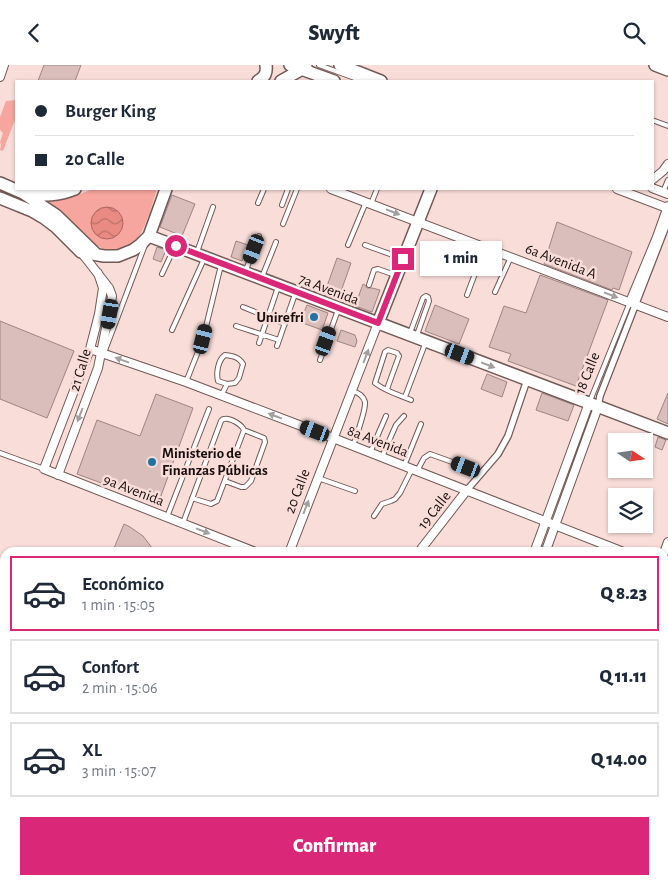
<!DOCTYPE html>
<html lang="es">
<head>
<meta charset="utf-8">
<style>
  :root { --surface:#fff; --page:#f6f6f7; --text:#1f2937; --muted:#747a83; --line:#e0e1e3; --accent:#db2777 }
  body { margin:0; font-family:"Alegreya Sans",sans-serif; background:var(--page); color:var(--text); height:100vh; display:flex; flex-direction:column; font-size:19px; white-space:nowrap }
  * { box-sizing:border-box; margin:0 }
  p { font-size:16px; color:var(--muted) }
  .icon { flex:none; width:28px; height:28px; fill:none; stroke:currentColor; stroke-width:2; stroke-linecap:round; stroke-linejoin:round }
  .map { position:relative; flex:1; overflow:hidden }
  .details { position:absolute; left:0px; top:482px; width:669px; height:338px; display:flex; flex-direction:column; background:var(--surface); border-radius:15px 15px 0 0; box-shadow:0 1px 4px #0004 }
  .details>* { flex:none }
  .guide { position:absolute; left:15px; top:15px; width:639px; height:110px; border-radius:0px; box-shadow:0 1px 4px #0004; display:grid; align-content:center; height:110px; padding:0 20px; background:var(--surface) }
  .needle { width:32px; rotate:103deg }
  .buttons { position:absolute; left:608px; top:368px; display:grid; gap:10px }
  .buttons a { display:grid; place-items:center; width:45px; height:45px; border-radius:0px; background:var(--surface); box-shadow:0 1px 4px #0004; font-size:25px }
  .end { position:absolute; width:22px; height:22px; margin:-11px; border:6px solid #db2777; background:#fff; box-shadow:0 0 0 2px #fff }
  .from { border-radius:50% }
  .bubble { position:absolute; height:35px; border-radius:0px; background:var(--surface); box-shadow:0 1px 4px #0004; font-size:16px; font-weight:800; line-height:35px; text-align:center }
  .car { position:absolute; width:15px; height:30px; margin:-15px -8px; border-radius:6px; box-shadow:0 0 4px 1px #0007; background:linear-gradient(#222 24%,#8ab4d8 0 40%,#222 0 76%,#8ab4d8 0 86%,#222 0) }
  .guide b { display:flex; align-items:center; gap:18px; height:48px; font-size:19px }
  .guide b+b { border-top:1px solid var(--line) }
  .guide i { width:12px; height:12px; background:var(--text) }
  ul { padding:9px 0 0; list-style:none }
  li { display:flex; align-items:center; gap:15px; height:75px; margin:0 10px 8px; padding:0 10px; border:2px solid var(--line); border-radius:0px }
  li div { flex:1 }
  li b { display:block; font-size:19px }
  li em { font-style:normal; font-weight:800 }
  li.active { border-color:var(--accent) }
  li>.icon { width:45px; height:45px; stroke-width:1.5 }
  .action { display:flex; gap:10px; margin-top:auto; padding:10px 20px }
  .action a { flex:1; height:58px; border-radius:0px; background:var(--accent); color:#fff; font-size:20px; font-weight:800; line-height:58px; text-align:center }
  header { display:flex; justify-content:space-between; align-items:center; height:65px; padding:0 20px; background:var(--surface); font-size:22px; font-weight:800 }
  .map>svg:first-child { display:block }
  .garden { fill:#f6a69e }
  .water { fill:url(#water-waves); stroke:#ab6660 }
  .building { fill:#dabebb; stroke:#9e8482 }
  .lines { fill:none; stroke-linecap:round; stroke-linejoin:round }
  .service-casing { stroke:#715956; stroke-width:6 }
  .pedestrian-casing { stroke:#715956; stroke-width:8 }
  .minor-casing { stroke:#715956; stroke-width:10 }
  .tertiary-casing { stroke:#715956; stroke-width:11 }
  .secondary-casing { stroke:#715956; stroke-width:12 }
  .primary-casing { stroke:#715956; stroke-width:14 }
  .service { stroke:#fff; stroke-width:4 }
  .pedestrian { stroke:#fff; stroke-width:5.5 }
  .minor { stroke:#fff; stroke-width:8 }
  .tertiary { stroke:#fff; stroke-width:9 }
  .secondary { stroke:#fff; stroke-width:10 }
  .primary { stroke:#fff; stroke-width:11 }
  .oneway { fill:#a29f9e }
  .route { stroke:#db2777; stroke-width:6 }
  .poi-dot { fill:#2173a4; stroke:#f9ddd9; stroke-width:2 }
  .labels { text-anchor:middle; stroke-width:5; stroke-linejoin:round; paint-order:stroke }
  .street-label { font-size:15px; fill:#170e0d; stroke:#f9ddd9 }
  .poi-label { font-size:15px; font-weight:bold; fill:#170e0d; stroke:#f9ddd9; text-anchor:end }
</style>
</head>
<body>
<header><svg class="icon" aria-label="back" viewBox="0 0 24 24"><path d="M15 5l-7 7 7 7"/></svg>Swyft<svg class="icon" aria-label="search" viewBox="0 0 24 24"><circle cx="10" cy="10" r="6"/><path d="M15 15l6 6"/></svg></header>
<div class="map">
<svg width="668" height="820" viewBox="0 0 668 820">
  <defs>
    <pattern id="water-waves" width="16" height="10" patternUnits="userSpaceOnUse" patternTransform="scale(1.25)"><rect width="16" height="10" fill="#ea8b83"/><path d="M0 5q4-4 8 0t8 0" fill="none" stroke="#bd706a"/></pattern>
  </defs>
  <rect width="100%" height="100%" fill="#f9ddd9"/>
  <!-- garden -->
  <path class="garden" d="M16 35V52L3 86 0 85 1 80 0 77 3 68 0 65V52L6 36Z
    M92 124H157C147 155 138 204 93 179L48 136C64 134 78 131 92 124Z"/>
  <!-- water -->
  <path class="water" d="M91 158a16 16 0 1 1 32 0a16 16 0 1 1-32 0Z"/>
  <!-- building -->
  <path class="building" d="M44 0H81L75 16H38Z
    M172 130 195 139 182 171 160 162Z
    M557 157 632 187 619 225 613 223 612 225 544 199Z
    M236 176 248 180 242 196 231 192Z
    M157 182 166 185 161 197 153 194Z
    M337 193 351 198 339 232 325 227Z
    M540 210 608 235 576 321 508 296 511 289 489 282 504 241 526 248Z
    M363 219 365 220 367 223H372L380 225 372 247 355 241Z
    M307 240 328 248 322 265 300 257Z
    M435 240 469 254 459 279 425 266Z
    M0 256 74 286 47 353 0 334Z
    M341 265 355 270 357 276 355 282 337 276Z
    M487 309 507 317 502 332 481 324Z
    M542 328 574 340 568 356 536 345Z
    M668 328V359L657 354Z
    M156 329 193 343 158 439 77 409 97 355 140 371Z
    M658 372 666 375 662 385 655 382Z
    M124 459 130 462 143 471 156 488H112Z"/>
  <g class="lines">
    <!-- service casing -->
    <g class="service-casing">
      <path id="service" d="M319 0 363 16
        M652 55 668 61
        M663 127 668 115
        M258 138 264 124
        M371 139 377 124
        M282 140 288 124
        M283 159 297 124
        M348 180 366 137
        M365 180 401 193
        M197 187 213 142
        M246 205 259 171
        M162 209 170 192 175 182
        M262 212 276 177
        M369 220 374 205 378 204 395 210
        M495 227 511 192
        M467 230 485 182
        M243 242 285 259
        M236 261 279 275
        M172 265 204 194
        M410 268 423 233 426 231 428 232 429 236 417 270
        M259 278 278 222
        M277 281 295 229
        M104 288 145 180
        M225 290C233 291 239 292 243 299L239 313 235 318 227 319 218 316C216 308 218 295 225 290Z
        M320 295 338 245
        M186 317 203 274 221 200
        M387 324 399 291 397 288 388 285 385 287 375 318C385 326 399 330 411 335
        M221 331 227 319
        M405 332 425 279
        M590 336 630 237
        M353 381C356 372 366 345 365 337 363 330 358 328 353 326
        M0 388 44 404
        M370 388 386 351
        M382 392 396 360 404 351
        M404 401 421 359
        M417 406 424 393 430 389 466 402
        M318 413 355 426
        M225 416 241 422H245L251 416 265 377 264 373 244 365
        M374 451 382 439 391 436 395 434 400 428 412 404
        M167 452 209 344
        M183 458 221 356C222 355 222 354 224 354 230 352 242 360 244 365L217 436 211 439 192 433
        M603 488 606 480
        M0 548 5 550
        M0 574 5 576"/>
    </g>
    <!-- pedestrian casing -->
    <g class="pedestrian-casing">
      <path id="pedestrian" d="M598 342 600 331 668 156
        M467 425 498 389 508 371 527 315"/>
    </g>
    <!-- minor casing -->
    <g class="minor-casing">
      <path id="minor" d="M0 12 4 0
        M652 115 663 106 668 99
        M652 123 668 129
        M331 124 668 252
        M617 124 667 143
        M98 208 103 223 99 249 90 284 44 404 258 488
        M630 237 657 172 668 141
        M90 284 186 317 333 373 626 488
        M58 410 98 303 111 238 112 231 109 223 81 187
        M289 488 378 258
        M418 488 467 425
        M534 488 589 338
        M545 488 598 342
        M664 488 668 477
        M664 502 668 504
        M664 649 668 650
        M664 735 668 724
        M0 806 5 808
        M22 815 35 820
        M336 820 338 815
        M421 820 423 815
        M532 820 534 815
        M630 820 632 815"/>
    </g>
    <!-- tertiary casing -->
    <g class="tertiary-casing">
      <path id="tertiary" d="M231 820 233 815"/>
    </g>
    <!-- secondary casing -->
    <g class="secondary-casing">
      <path id="secondary" d="M0 635 5 636
        M573 815 586 820
        M100 820 102 815"/>
    </g>
    <!-- primary casing -->
    <g class="primary-casing">
      <path id="primary" d="M290 0 334 16
        M340 0 381 16
        M655 0 668 5
        M258 16C265 12 267 8 266 0
        M281 16 306 2
        M0 118 23 128 56 150 96 189
        M27 128C45 131 58 131 75 124
        M0 133 32 146 44 153 56 162 81 187 104 191H118L133 185 140 180 149 171 166 124
        M149 171 668 368
        M378 258 431 124"/>
    </g>
    <!-- service -->
    <use href="#service" class="service"/>
    <!-- pedestrian -->
    <use href="#pedestrian" class="pedestrian"/>
    <!-- minor -->
    <use href="#minor" class="minor"/>
    <!-- tertiary -->
    <use href="#tertiary" class="tertiary"/>
    <!-- secondary -->
    <use href="#secondary" class="secondary"/>
    <!-- primary -->
    <use href="#primary" class="primary"/>
  </g>
  <!-- one-way arrows -->
  <defs><path id="oneway-solid" d="M-6-.8H1V-3.2L6.5 0L1 3.2V.8H-6Z" transform="scale(1.25)"/></defs>
  <g class="oneway">
    <use href="#oneway-solid" transform="translate(393 147) rotate(21)"/>
    <use href="#oneway-solid" transform="translate(611 230) rotate(21)"/>
    <use href="#oneway-solid" transform="translate(366 291) rotate(-69)"/>
    <use href="#oneway-solid" transform="translate(122 295) rotate(-160)"/>
    <use href="#oneway-solid" transform="translate(488 300) rotate(21)"/>
    <use href="#oneway-solid" transform="translate(80 350) rotate(111)"/>
    <use href="#oneway-solid" transform="translate(275 351) rotate(-159)"/>
    <use href="#oneway-solid" transform="translate(306 442) rotate(-69)"/>
    <use href="#oneway-solid" transform="translate(203 466) rotate(21)"/>
  </g>
  <g class="lines">
    <!-- route -->
    <path class="route" d="M176 181 378 258 403 194"/>
  </g>
  <!-- markers -->
  <g class="poi-dot">
    <circle cx="314" cy="252" r="5"/>
    <circle cx="152" cy="397" r="5"/>
  </g>
  <g class="labels">
    <!-- street labels -->
    <g class="street-label">
      <text transform="translate(561 196) rotate(21)" y="5">6a Avenida A</text>
      <text transform="translate(329 224) rotate(21)" y="5">7a Avenida</text>
      <text transform="translate(80 305) rotate(-73)" y="5">21 Calle</text>
      <text transform="translate(587 308) rotate(-68)" y="5">18 Calle</text>
      <text transform="translate(378 376) rotate(21)" y="5">8a Avenida</text>
      <text transform="translate(134 425) rotate(21)" y="5">9a Avenida</text>
      <text transform="translate(297 426) rotate(-69)" y="5">20 Calle</text>
      <text transform="translate(434 445) rotate(-52)" y="5">19 Calle</text>
    </g>
    <!-- poi labels -->
    <g class="poi-label">
      <text x="304" y="257">Unirefri</text>
      <text x="162" y="393" text-anchor="start">Ministerio de<tspan x="162" dy="17">Finanzas Públicas</tspan></text>
    </g>
  </g>
</svg>
<div class="buttons">
<a><svg class="needle" viewBox="-14 -14 28 28"><path d="M0-13l5 13h-10z" fill="#e53935"/><path d="M0 13l5-13h-10z" fill="#747a83"/></svg></a>
<a><svg class="icon" aria-label="layers" viewBox="0 0 24 24"><path d="M12 4l9 5-9 5-9-5zM3 14l9 5 9-5"/></svg></a>
</div>
<i class="end from" style="left:176px;top:181px"></i>
<i class="end" style="left:403px;top:194px"></i>
<div class="bubble" style="left:420px;top:176px;width:82px">1 min</div>
<i class="car" style="left:254px;top:184px;rotate:201deg"></i>
<i class="car" style="left:110px;top:249px;rotate:190deg"></i>
<i class="car" style="left:203px;top:274px;rotate:14deg"></i>
<i class="car" style="left:326px;top:276px;rotate:20deg"></i>
<i class="car" style="left:460px;top:289px;rotate:111deg"></i>
<i class="car" style="left:315px;top:366px;rotate:291deg"></i>
<i class="car" style="left:466px;top:402px;rotate:291deg"></i>
<div class="guide">
<b><i class="from"></i>Burger King</b>
<b><i></i>20 Calle</b>
</div>
<section class="details">
<ul>
<li class="active"><svg class="icon" aria-label="car" viewBox="0 0 24 24"><path d="M5 17H2v-5l4-1 3-4h7l3 4 3 1v5h-3M9 17h6M6 11h13"/><circle cx="7" cy="17" r="2"/><circle cx="17" cy="17" r="2"/></svg><div><b>Económico</b><p>1 min · 15:05</p></div><em>Q 8.23</em></li>
<li><svg class="icon" aria-label="car" viewBox="0 0 24 24"><path d="M5 17H2v-5l4-1 3-4h7l3 4 3 1v5h-3M9 17h6M6 11h13"/><circle cx="7" cy="17" r="2"/><circle cx="17" cy="17" r="2"/></svg><div><b>Confort</b><p>2 min · 15:06</p></div><em>Q 11.11</em></li>
<li><svg class="icon" aria-label="car" viewBox="0 0 24 24"><path d="M5 17H2v-5l4-1 3-4h7l3 4 3 1v5h-3M9 17h6M6 11h13"/><circle cx="7" cy="17" r="2"/><circle cx="17" cy="17" r="2"/></svg><div><b>XL</b><p>3 min · 15:07</p></div><em>Q 14.00</em></li>
</ul>
<div class="action"><a>Confirmar</a></div>
</section>
</div>
</body>
</html>
